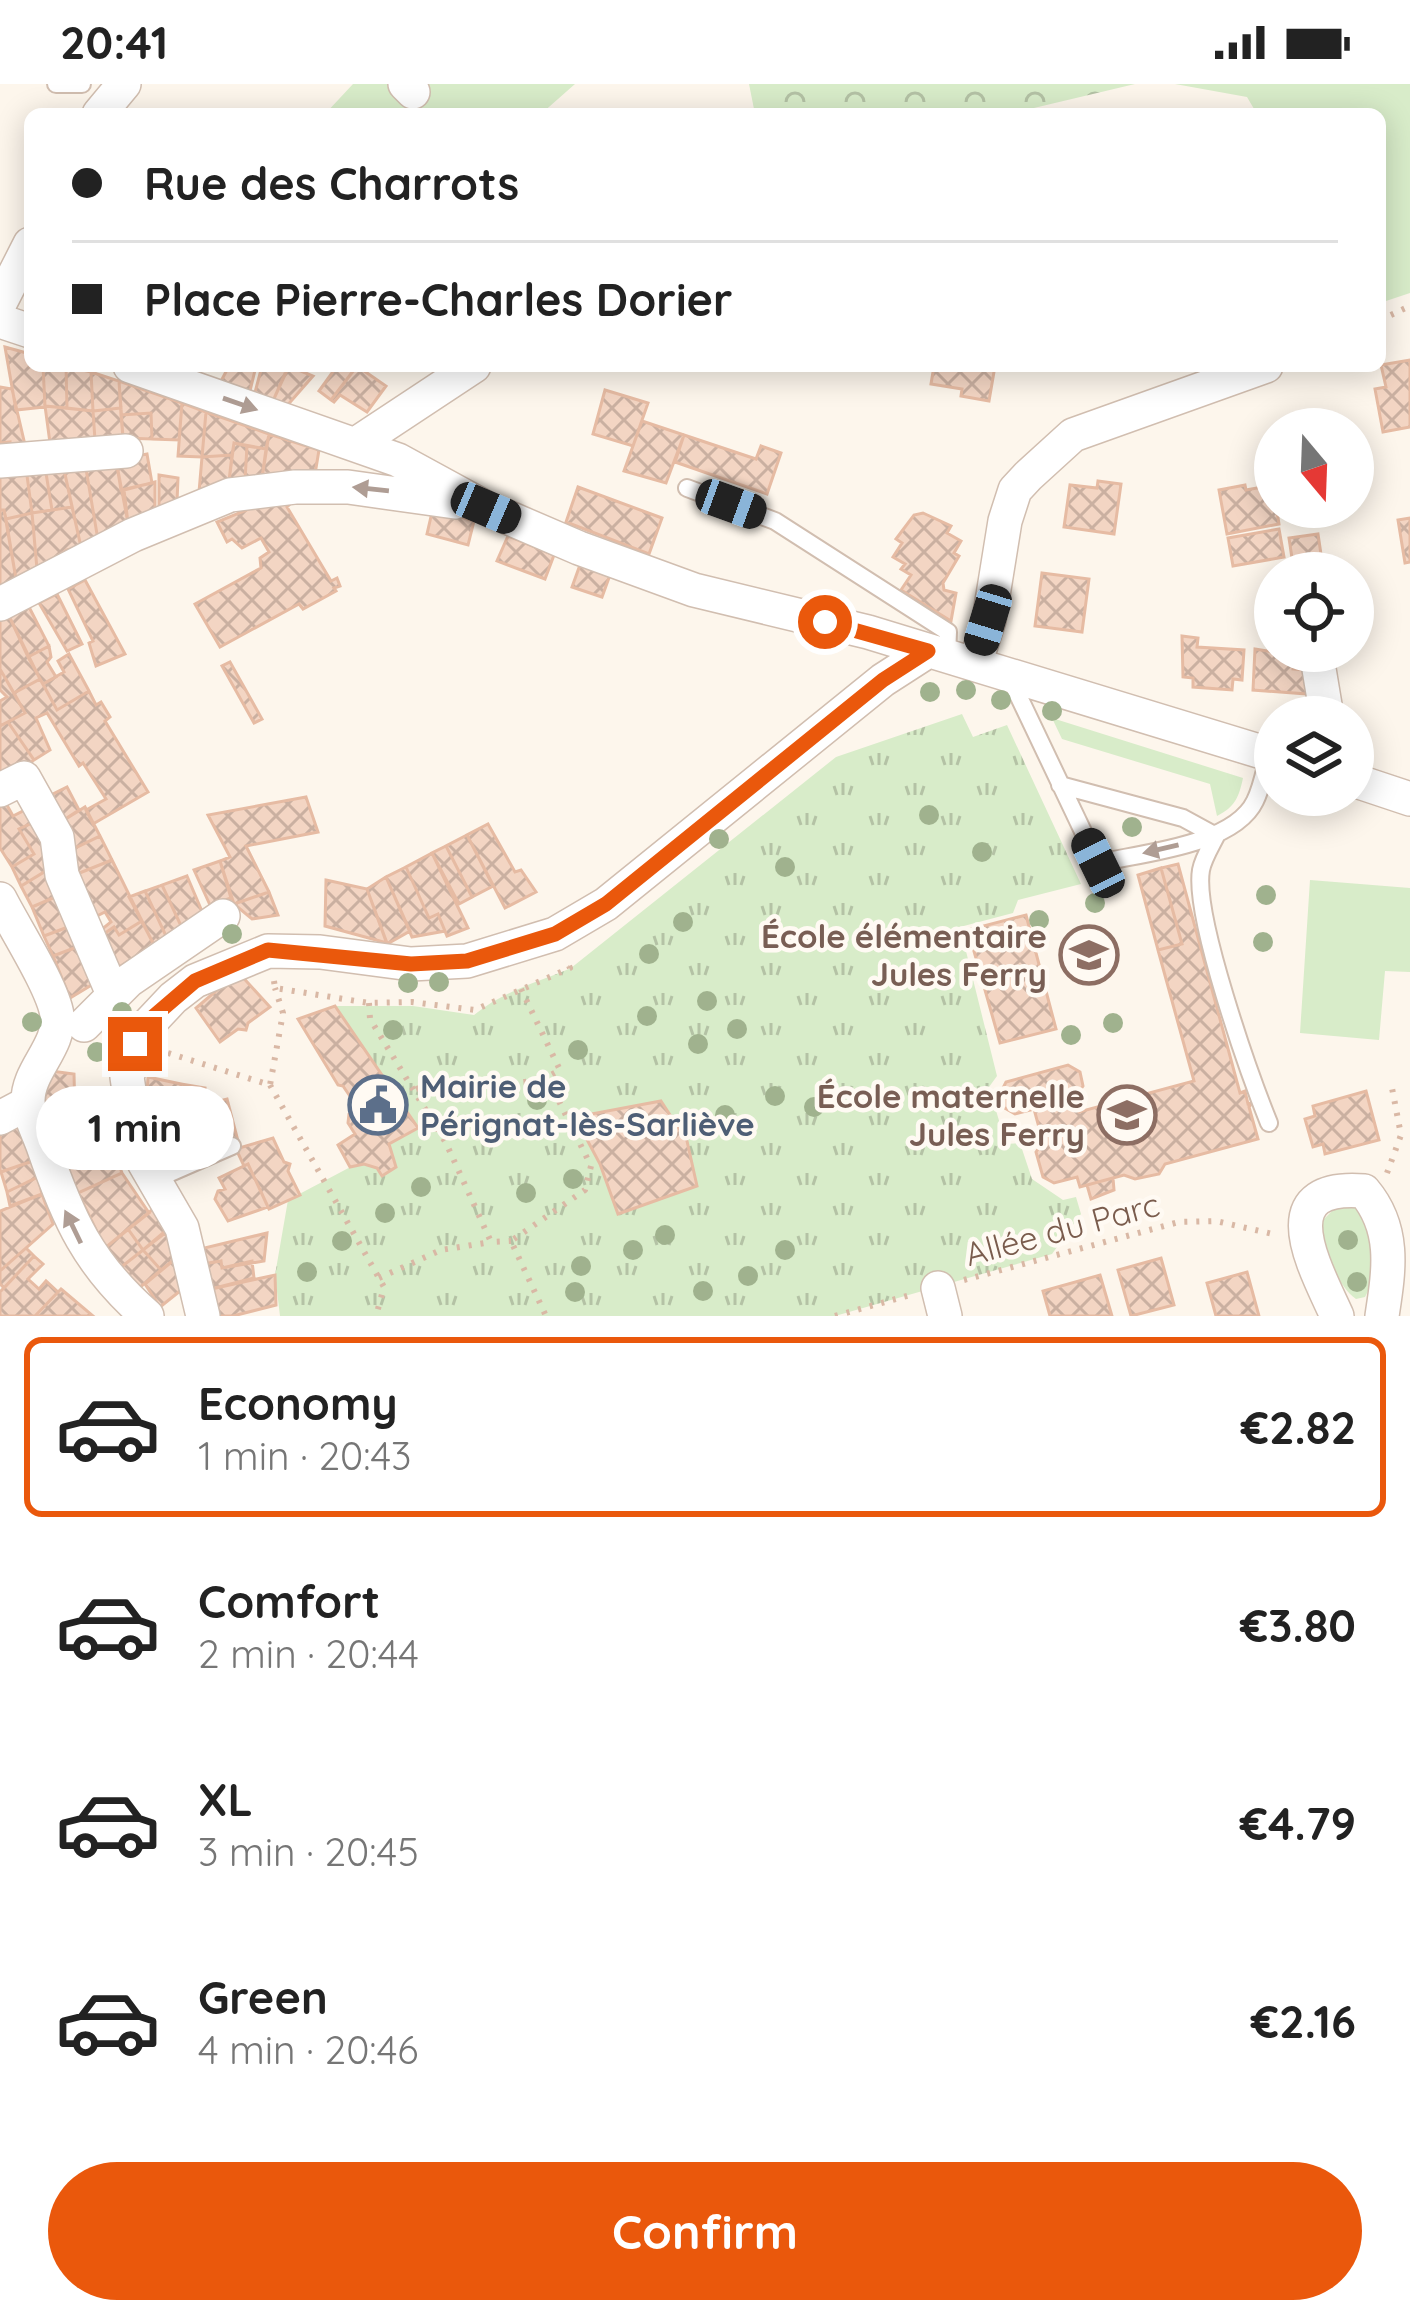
<!DOCTYPE html>
<html lang="en">
<head>
<meta charset="utf-8">
<style>
  :root { --surface:#fff; --page:#f6f6f6; --text:#222; --muted:#767676; --line:#e0e0e0; --accent:#ea580c }
  body { margin:0; font-family:Quicksand,sans-serif; background:var(--page); color:var(--text); height:100vh; display:flex; flex-direction:column; font-size:45px; white-space:nowrap }
  * { box-sizing:border-box; margin:0 }
  p { font-size:39px; color:var(--muted) }
  .icon { flex:none; width:66px; height:66px; fill:none; stroke:currentColor; stroke-width:2; stroke-linecap:round; stroke-linejoin:round }
  .map { position:relative; height:1232px; overflow:hidden }
  .sheet { display:flex; flex-direction:column; background:var(--surface); flex:1 }
  .sheet>* { flex:none }
  .banner { position:absolute; left:24px; top:24px; width:1362px; height:264px; border-radius:18px; box-shadow:0 6px 30px #0003; display:grid; align-content:center; height:264px; padding:0 48px; background:var(--surface) }
  .needle { width:78px; rotate:161deg }
  .buttons { position:absolute; left:1254px; top:324px; display:grid; gap:24px }
  .buttons a { display:grid; place-items:center; width:120px; height:120px; border-radius:50%; background:var(--surface); box-shadow:0 6px 30px #0003; font-size:60px }
  .end { position:absolute; width:54px; height:54px; margin:-27px; border:15px solid #ea580c; background:#fff; box-shadow:0 0 0 6px #fff }
  .from { border-radius:50% }
  .bubble { position:absolute; height:84px; border-radius:42px; background:var(--surface); box-shadow:0 6px 30px #0003; font-size:39px; font-weight:800; line-height:84px; text-align:center }
  .car { position:absolute; width:36px; height:72px; margin:-36px -18px; border-radius:15px; box-shadow:0 0 9px 3px #0007; background:linear-gradient(#222 24%,#8ab4d8 0 40%,#222 0 76%,#8ab4d8 0 86%,#222 0) }
  .banner b { display:flex; align-items:center; gap:42px; height:114px; font-size:45px }
  .banner b+b { border-top:3px solid var(--line) }
  .banner i { width:30px; height:30px; background:var(--text) }
  ul { padding:21px 0 0; list-style:none }
  li { display:flex; align-items:center; gap:36px; height:180px; margin:0 24px 18px; padding:0 24px; border:6px solid transparent; border-radius:18px }
  li div { flex:1 }
  li b { display:block; font-size:45px }
  li em { font-style:normal; font-weight:800 }
  li.on { border-color:var(--accent) }
  li>.icon { width:108px; height:108px; stroke-width:1.5 }
  .cta { display:flex; gap:24px; margin-top:auto; padding:24px 48px }
  .cta a { flex:1; height:138px; border-radius:72px; background:var(--accent); color:#fff; font-size:48px; font-weight:800; line-height:138px; text-align:center }
  .status { display:flex; justify-content:space-between; align-items:center; height:84px; padding:0 60px; background:var(--surface); direction:ltr }
  .status svg { height:33px; fill:currentColor }
  .map>svg:first-child { display:block }
  .green { fill:#d8ecc9 }
  .forest { fill:url(#forest-crowns) }
  .park { fill:url(#park-tufts) }
  .building { fill:url(#building-cross-hatch); stroke:#e6bba3; stroke-width:3 }
  .lines { fill:none; stroke-linecap:round; stroke-linejoin:round }
  .service-casing { stroke:#d1beb0; stroke-width:20 }
  .minor-casing { stroke:#d1beb0; stroke-width:36 }
  .path { stroke:#d9b8a5; stroke-width:6; stroke-dasharray:3 9; stroke-linecap:butt }
  .service { stroke:#fff; stroke-width:16 }
  .minor { stroke:#fff; stroke-width:33 }
  .tree { fill:#a0b28e }
  .oneway { fill:#af9d94 }
  .route { stroke:#ea580c; stroke-width:15 }
  .labels { text-anchor:middle; stroke-width:9; stroke-linejoin:round; paint-order:stroke }
  .education-label { font-size:33px; font-weight:bold; fill:#785e54; stroke:#fffaf3; text-anchor:end }
  .service-label { font-size:33px; font-weight:bold; fill:#4e5e75; stroke:#fffaf3; text-anchor:start }
  .street-label { font-size:33px; fill:#7a5c4d; stroke:#fffaf3 }
</style>
</head>
<body>
<div class="status"><b>20:41</b><svg viewBox="0 0 49 12"><path d="M0 12V9h3v3zM5 12V6h3v6zM10 12V3h3v9zM15 12V0h3v12zM26 1h20v11H26zM47 4h2v5h-2z"/></svg></div>
<div class="map">
<svg width="1410" height="1232" viewBox="0 0 1410 1232">
  <defs>
    <pattern id="forest-crowns" width="20" height="18" patternUnits="userSpaceOnUse" patternTransform="scale(3)"><rect width="20" height="18" fill="#d8ecc9"/><path d="M2 6a3 3 0 1 1 6 0M12 15a3 3 0 1 1 6 0" fill="none" stroke="#b4c2a5"/></pattern>
    <pattern id="park-tufts" width="24" height="20" patternUnits="userSpaceOnUse" patternTransform="scale(3)"><rect width="24" height="20" fill="#d8ecc9"/><path d="M3 7l-1-3M5 7V3M7 7l1-3M15 17l-1-3M17 17v-4M19 17l1-3" fill="none" stroke="#b4c2a5"/></pattern>
    <pattern id="building-cross-hatch" width="8" height="8" patternUnits="userSpaceOnUse" patternTransform="scale(3)"><rect width="8" height="8" fill="#f3d5c3"/><path d="M0 0l8 8M0 8l8-8" fill="none" stroke="#cab0a1"/></pattern>
  </defs>
  <rect width="100%" height="100%" fill="#fdf6ec"/>
  <!-- green -->
  <path class="green" d="M353 0H575L541 30H325Z
    M1175 0H1410V209L1380 219V30H1257L1247 13Z
    M1052 634 1243 694C1239 713 1235 723 1217 732L1210 700 1062 655Z
    M1310 796 1410 804V888L1385 887 1379 956 1300 949Z
    M1348 1119C1358 1123 1366 1126 1371 1137 1378 1155 1375 1197 1365 1213L1356 1215C1336 1201 1322 1161 1322 1137L1336 1123Z"/>
  <!-- forest -->
  <path class="forest" d="M749 0H1135L1009 30H755Z"/>
  <!-- park -->
  <path class="park" d="M962 630 973 653 1007 641 1081 800 1018 816 1013 829 960 843 997 992 989 1003 1006 1060 1020 1059 1032 1095 1063 1116 1076 1113 1081 1130 1052 1170 835 1232H280L275 1191 288 1116 358 1079 377 1084 383 1091 396 1083 389 1060 418 1045 335 922H413L474 931C503 907 536 899 571 884L836 673Z"/>
  <!-- building -->
  <path class="building" d="M5 263 30 270V282H43L45 323 16 326Z
    M1410 276V343L1383 348 1375 305 1386 303 1381 281Z
    M43 282H66L67 324 45 322Z
    M66 282 91 288 93 327 67 324Z
    M229 282H256L249 311 219 301Z
    M262 282 286 287 272 319 254 312Z
    M289 282 313 292 285 324 272 319Z
    M337 282H357L331 316 319 307Z
    M357 282 386 302 367 328 340 311 334 318 331 316Z
    M934 282H995L989 317 961 312 962 305 931 300Z
    M91 288 119 297 121 324 93 327Z
    M119 297 182 319 179 356 152 355 151 329 121 331Z
    M0 303 12 305 25 361 10 363V358L0 359Z
    M605 306 648 319 633 362 593 350Z
    M182 319 206 328 202 373 178 372Z
    M45 322 93 327 95 356 50 359Z
    M121 324 123 354 95 356 93 327Z
    M206 328 269 350 266 365 234 359 232 371 202 373Z
    M151 329 152 355 123 354 121 331Z
    M642 337 684 351 666 399 624 387Z
    M269 350 319 366 315 390 262 394Z
    M684 351 756 375 761 362 781 369 767 410 675 378Z
    M234 359 247 362 245 396 229 397Z
    M247 362 266 365 262 394 245 396Z
    M147 370 152 399 121 406 116 376Z
    M232 371 229 397 199 408 202 373Z
    M116 376 128 439 98 456 85 379Z
    M85 379 98 456 81 463 63 381Z
    M63 381 72 423 52 426 45 383Z
    M45 383 52 426 32 429 26 384Z
    M26 384 32 429 6 435 4 426H0V387Z
    M159 391 178 394 177 418 159 427Z
    M1098 397 1121 400 1114 450 1064 443 1070 401 1097 404Z
    M155 398V428L128 439 124 406Z
    M1245 401 1246 406 1273 401 1279 440 1227 450 1219 406Z
    M578 403 662 434 649 470 566 438Z
    M266 418 291 419 287 423 331 497 337 494 340 502 334 504 336 507 303 525 299 520 220 563 195 520 261 484 260 474 269 468 261 454 242 464 232 455 227 458 217 438Z
    M72 423 81 463 67 466 37 485 32 429Z
    M433 424 474 437 468 461 427 450Z
    M0 426H4L16 495 0 504Z
    M32 429 37 485 16 495 6 435Z
    M923 429 951 442 947 449 961 457 954 469 959 472 943 499 944 506 956 509 951 537 901 506 911 491 901 485 905 480 893 473 902 459 896 455 914 431Z
    M1410 434V478L1405 479 1398 436Z
    M1279 445 1284 473 1233 482 1228 454Z
    M1318 450 1322 477 1293 481 1289 454Z
    M508 452 554 471 545 495 497 477Z
    M580 481 610 491 602 513 572 503Z
    M1042 489 1089 495 1082 548 1035 542Z
    M85 496 125 570 96 582 89 559 93 557 68 505Z
    M57 510 82 560 67 567 39 519Z
    M29 523 49 562 28 573 9 532Z
    M9 532 40 595 14 609 0 585V537Z
    M1182 552 1198 554 1197 563 1244 566 1242 596 1233 595 1232 606 1193 603V594L1183 593Z
    M49 562 51 573 47 578 56 593 43 600 28 573Z
    M1255 565 1293 571V585L1304 586 1308 610 1253 606Z
    M69 570 89 607 57 626 43 600 64 588 58 577Z
    M230 578 262 635 254 639 222 582Z
    M0 585 25 629 0 642V617L7 613 0 606Z
    M40 595 57 626 89 607 96 621 101 618 110 633 105 637 148 708 93 740 86 726 106 715 83 679 79 682 47 629 36 634 50 666 34 676 8 638 25 629 14 609Z
    M8 638 34 676 0 701V642Z
    M67 703 79 726 56 741 43 715Z
    M306 713 318 748 246 762 269 808 234 820 220 777 230 773 208 731Z
    M3 714 13 732 33 722 41 735 19 745 34 770 12 783 0 764V715Z
    M85 723 100 752 71 766 56 741Z
    M41 735 54 782 21 802 12 783 34 770 19 745Z
    M488 740 515 788 521 786 536 808 505 824 467 751Z
    M467 751 493 802 472 813 446 762Z
    M100 752 112 776 72 792 71 766Z
    M446 762 472 813 459 820 432 769Z
    M432 769 468 844 447 852 438 830 429 834 406 783Z
    M112 776 142 837 119 851 114 843 101 852V846L111 838 105 828 87 837 72 792Z
    M220 777 231 814 210 821 194 786Z
    M1178 780 1240 1009 1245 1007 1248 1020 1252 1019 1249 1023 1258 1055 1165 1080 1159 1090 1135 1095 1124 1091 1080 1103 1077 1093 1054 1099 1043 1093 1036 1068 1043 1058 1034 1025 1015 1030 1003 1023 1000 1010 1006 998 1068 981 1080 988 1083 1002 1075 1014 1079 1028 1194 997 1158 866 1182 860 1161 784Z
    M54 782 67 808 32 823 21 802Z
    M406 783 429 834 438 830 445 847 412 853 386 793Z
    M1161 784 1182 860 1158 866 1138 791Z
    M187 792 204 832 182 844 162 801Z
    M386 793 410 847 387 860 367 805Z
    M326 796 367 805 387 859 325 842Z
    M162 801 182 844 166 852 145 807Z
    M145 807 166 852 154 861 129 813Z
    M67 808 76 840 44 852 32 823Z
    M269 808 278 831 252 835 234 820Z
    M1026 831 1056 945 1000 959 968 846Z
    M142 837 154 861 113 887 98 854 114 843 119 851Z
    M76 840 85 860 53 872 44 852Z
    M85 860 100 896 70 914 53 872Z
    M238 888 270 923 248 939 246 946 238 945 220 958 196 924Z
    M335 922 418 1044 389 1060 396 1083 382 1092 377 1084 364 1080 350 1083 338 1061 355 1050 348 1039 349 1030 358 1024 343 1002 338 1001 298 935Z
    M51 987 74 990 75 1029 46 1033 44 1015Z
    M148 993 181 1000 176 1032 146 1024Z
    M181 1000 205 1004 202 1027 187 1034 176 1032Z
    M1366 1007 1379 1056 1325 1070 1323 1060 1313 1063 1305 1035 1315 1032 1313 1022Z
    M227 1015 238 1057 199 1068 197 1062 167 1071 156 1063 151 1027 187 1034 202 1027 203 1021Z
    M661 1017 687 1057 697 1102 618 1130 600 1080 575 1033Z
    M101 1025 110 1057 63 1075 46 1033Z
    M24 1039 33 1077 0 1088V1048Z
    M273 1054 284 1078 290 1080 288 1087 300 1111 269 1125 248 1080 244 1082 236 1065Z
    M110 1057 122 1089 78 1109 63 1075Z
    M33 1077 38 1093 7 1108 1 1088Z
    M248 1080 268 1123 228 1137 215 1115 218 1107 225 1105 219 1094Z
    M122 1089 149 1129 105 1164 78 1109Z
    M38 1093 42 1110 10 1122 7 1108Z
    M1113 1094 1114 1106 1091 1115 1087 1101Z
    M42 1110 53 1140 0 1187V1127Z
    M153 1125 169 1144 143 1166 128 1145Z
    M128 1145 143 1166 120 1184 105 1164Z
    M165 1149 180 1171 161 1186 143 1166Z
    M267 1149 264 1177 222 1184 221 1177 203 1180 200 1165Z
    M26 1164 34 1172 4 1204 0 1200V1187Z
    M143 1166 161 1186 138 1205 120 1184Z
    M180 1171 185 1203 160 1223 145 1200Z
    M34 1172 43 1180 28 1195 39 1205 46 1197 58 1208 35 1232H0V1208Z
    M1161 1174 1174 1221 1131 1232 1118 1186Z
    M221 1177 222 1184 252 1177 254 1194 207 1206 202 1180Z
    M1247 1188 1259 1232H1216L1207 1199Z
    M275 1191 276 1221 233 1232H215L207 1206Z
    M1100 1191 1112 1232H1050L1043 1207Z
    M61 1205 93 1232H35Z"/>
  <g class="lines">
    <!-- service casing -->
    <g class="service-casing">
      <path id="service" d="M56 0H82
        M687 404 775 437 948 548 947 572
        M1009 592 1098 779C1143 769 1234 761 1255 717 1262 703 1265 685 1269 670
        M1060 701 1183 734 1216 752C1211 762 1203 775 1201 786 1193 832 1250 992 1269 1039
        M154 1096 232 1062"/>
    </g>
    <!-- minor casing -->
    <g class="minor-casing">
      <path id="minor" d="M405 0 413 8
        M99 30 124 0
        M0 219 30 160
        M0 237 30 247
        M130 282 398 376 486 424 579 464 694 506 868 548 1275 672
        M356 360 474 282
        M0 377 126 367
        M0 520 133 451 230 411 295 403H348L455 418
        M1316 567 1327 633
        M975 580 989 536 1005 437 1015 406 1028 392 1073 351 1266 282
        M1353 696 1410 715
        M0 706 24 694 57 753 62 791 113 910
        M0 815C14 843 53 903 57 931 61 963 27 986 28 1018 29 1031 38 1048 43 1062 68 1135 88 1180 147 1232
        M84 941 128 897 223 832
        M0 1034 28 1019
        M938 1204 945 1232
        M203 1232 182 1144 138 1068 127 993 142 947 173 914 195 897 268 867 320 868 411 880 467 877 555 850 606 820 883 596 928 567
        M1337 1232C1316 1185 1266 1099 1364 1107 1396 1145 1389 1186 1382 1232"/>
    </g>
    <!-- path -->
    <path class="path" d="M1380 236 1410 222
      M274 897 275 904 369 919 412 918 475 926 570 884 566 875
      M521 905 560 986 547 993 591 1082 585 1106 511 1157 546 1232
      M369 919 370 935 446 1059 491 1158 511 1157
      M168 969 270 1001 283 929 275 904
      M270 1001 384 1203 376 1232
      M416 1005C458 992 504 1007 547 993
      M1387 1089 1401 1051 1392 1004
      M379 1194 441 1166 491 1158
      M964 1196 1179 1138 1216 1137 1277 1151
      M835 1232 910 1211"/>
    <!-- service -->
    <use href="#service" class="service"/>
    <!-- minor -->
    <use href="#minor" class="minor"/>
  </g>
  <!-- trees -->
  <g class="tree">
    <circle cx="966" cy="606" r="10"/>
    <circle cx="930" cy="608" r="10"/>
    <circle cx="1001" cy="616" r="10"/>
    <circle cx="1052" cy="627" r="10"/>
    <circle cx="929" cy="731" r="10"/>
    <circle cx="1132" cy="743" r="10"/>
    <circle cx="719" cy="755" r="10"/>
    <circle cx="982" cy="768" r="10"/>
    <circle cx="785" cy="783" r="10"/>
    <circle cx="1266" cy="811" r="10"/>
    <circle cx="1095" cy="819" r="10"/>
    <circle cx="1039" cy="836" r="10"/>
    <circle cx="683" cy="838" r="10"/>
    <circle cx="232" cy="850" r="10"/>
    <circle cx="1263" cy="858" r="10"/>
    <circle cx="649" cy="870" r="10"/>
    <circle cx="439" cy="898" r="10"/>
    <circle cx="408" cy="899" r="10"/>
    <circle cx="707" cy="917" r="10"/>
    <circle cx="122" cy="928" r="10"/>
    <circle cx="647" cy="932" r="10"/>
    <circle cx="32" cy="938" r="10"/>
    <circle cx="1113" cy="939" r="10"/>
    <circle cx="737" cy="945" r="10"/>
    <circle cx="393" cy="946" r="10"/>
    <circle cx="1071" cy="951" r="10"/>
    <circle cx="698" cy="960" r="10"/>
    <circle cx="578" cy="966" r="10"/>
    <circle cx="97" cy="968" r="10"/>
    <circle cx="775" cy="1012" r="10"/>
    <circle cx="537" cy="1016" r="10"/>
    <circle cx="814" cy="1023" r="10"/>
    <circle cx="725" cy="1031" r="10"/>
    <circle cx="573" cy="1095" r="10"/>
    <circle cx="421" cy="1103" r="10"/>
    <circle cx="526" cy="1109" r="10"/>
    <circle cx="385" cy="1129" r="10"/>
    <circle cx="665" cy="1151" r="10"/>
    <circle cx="1348" cy="1156" r="10"/>
    <circle cx="342" cy="1157" r="10"/>
    <circle cx="633" cy="1166" r="10"/>
    <circle cx="785" cy="1166" r="10"/>
    <circle cx="581" cy="1182" r="10"/>
    <circle cx="307" cy="1188" r="10"/>
    <circle cx="748" cy="1192" r="10"/>
    <circle cx="1357" cy="1198" r="10"/>
    <circle cx="703" cy="1207" r="10"/>
    <circle cx="575" cy="1208" r="10"/>
  </g>
  <!-- one-way arrows -->
  <defs><path id="oneway-solid" d="M-6-.8H1V-3.2L6.5 0L1 3.2V.8H-6Z" transform="scale(3)"/></defs>
  <g class="oneway">
    <use href="#oneway-solid" transform="translate(240 320) rotate(19)"/>
    <use href="#oneway-solid" transform="translate(371 405) rotate(-174)"/>
    <use href="#oneway-solid" transform="translate(1161 765) rotate(167)"/>
    <use href="#oneway-solid" transform="translate(73 1143) rotate(-116)"/>
  </g>
  <g class="lines">
    <!-- route -->
    <path class="route" d="M135 960 153 933 195 897 268 866 411 880 467 877 555 850 606 820 883 596 928 567 825 538"/>
  </g>
  <!-- icons -->
  <defs>
    <g id="school-ring" transform="scale(3)"><circle r="9.5" fill="#fffaf3" stroke="#8d6e63" stroke-width="1.5"/><path d="M0-5L7-2L0 1L-7-2ZM-4 1L0 2.5L4 1V4Q0 6-4 4Z" fill="#8d6e63"/></g>
    <g id="civic-ring" transform="scale(3)"><circle r="9.5" fill="#fffaf3" stroke="#5c6f8a" stroke-width="1.5"/><path d="M-.6-6.5H3V-4.5H.6V-3L4-1V1h2V6H-6V1h2V-1L-.6-3ZM-1.2 2.5V6h2.4V2.5Z" fill="#5c6f8a"/></g>
  </defs>
  <g fill-rule="evenodd">
    <use href="#school-ring" x="1089" y="871"/>
    <use href="#civic-ring" x="378" y="1021"/>
    <use href="#school-ring" x="1127" y="1031"/>
  </g>
  <g class="labels">
    <!-- education labels -->
    <g class="education-label">
      <text x="1047" y="864">École élémentaire<tspan x="1047" dy="38">Jules Ferry</tspan></text>
      <text x="1085" y="1024">École maternelle<tspan x="1085" dy="38">Jules Ferry</tspan></text>
    </g>
    <!-- service labels -->
    <g class="service-label">
      <text x="420" y="1014">Mairie de<tspan x="420" dy="38">Pérignat-lès-Sarliève</tspan></text>
    </g>
    <!-- street labels -->
    <g class="street-label">
      <text transform="translate(1062 1145) rotate(-15)" y="12">Allée du Parc</text>
    </g>
  </g>
</svg>
<div class="buttons">
<a><svg class="needle" viewBox="-14 -14 28 28"><path d="M0-13l5 13h-10z" fill="#e53935"/><path d="M0 13l5-13h-10z" fill="#767676"/></svg></a>
<a><svg class="icon" aria-label="locate" viewBox="0 0 24 24"><circle cx="12" cy="12" r="6"/><path d="M12 2v4M12 18v4M2 12h4M18 12h4"/></svg></a>
<a><svg class="icon" aria-label="layers" viewBox="0 0 24 24"><path d="M12 4l9 5-9 5-9-5zM3 14l9 5 9-5"/></svg></a>
</div>
<i class="end from" style="left:825px;top:538px"></i>
<i class="end" style="left:135px;top:960px"></i>
<div class="bubble" style="left:36px;top:1002px;width:198px">1 min</div>
<i class="car" style="left:731px;top:420px;rotate:110deg"></i>
<i class="car" style="left:486px;top:424px;rotate:113deg"></i>
<i class="car" style="left:988px;top:536px;rotate:197deg"></i>
<i class="car" style="left:1098px;top:779px;rotate:334deg"></i>
<div class="banner">
<b><i class="from"></i>Rue des Charrots</b>
<b><i></i>Place Pierre-Charles Dorier</b>
</div>
</div>
<section class="sheet">
<ul>
<li class="on"><svg class="icon" aria-label="car" viewBox="0 0 24 24"><path d="M5 17H2v-5l4-1 3-4h7l3 4 3 1v5h-3M9 17h6M6 11h13"/><circle cx="7" cy="17" r="2"/><circle cx="17" cy="17" r="2"/></svg><div><b>Economy</b><p>1 min · 20:43</p></div><em>€2.82</em></li>
<li><svg class="icon" aria-label="car" viewBox="0 0 24 24"><path d="M5 17H2v-5l4-1 3-4h7l3 4 3 1v5h-3M9 17h6M6 11h13"/><circle cx="7" cy="17" r="2"/><circle cx="17" cy="17" r="2"/></svg><div><b>Comfort</b><p>2 min · 20:44</p></div><em>€3.80</em></li>
<li><svg class="icon" aria-label="car" viewBox="0 0 24 24"><path d="M5 17H2v-5l4-1 3-4h7l3 4 3 1v5h-3M9 17h6M6 11h13"/><circle cx="7" cy="17" r="2"/><circle cx="17" cy="17" r="2"/></svg><div><b>XL</b><p>3 min · 20:45</p></div><em>€4.79</em></li>
<li><svg class="icon" aria-label="car" viewBox="0 0 24 24"><path d="M5 17H2v-5l4-1 3-4h7l3 4 3 1v5h-3M9 17h6M6 11h13"/><circle cx="7" cy="17" r="2"/><circle cx="17" cy="17" r="2"/></svg><div><b>Green</b><p>4 min · 20:46</p></div><em>€2.16</em></li>
</ul>
<div class="cta"><a>Confirm</a></div>
</section>
</body>
</html>
